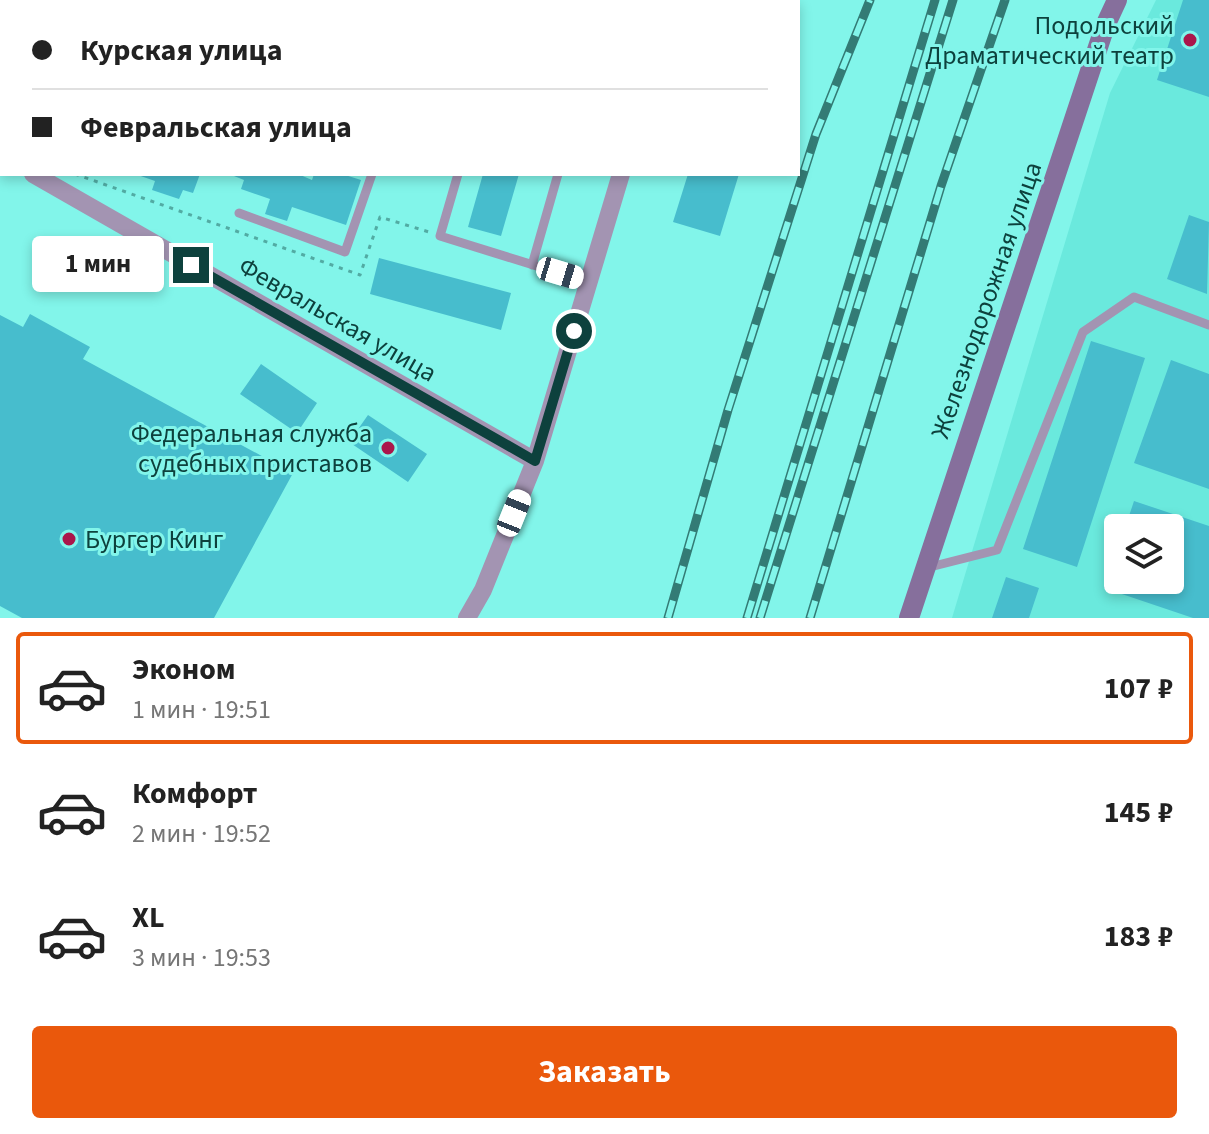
<!DOCTYPE html>
<html lang="ru">
<head>
<meta charset="utf-8">
<style>
  :root { --surface:#fff; --page:#f6f6f6; --text:#222; --muted:#767676; --line:#e0e0e0; --accent:#ea580c }
  body { margin:0; font-family:"Source Sans 3",sans-serif; background:var(--page); color:var(--text); height:100vh; display:flex; flex-direction:column; font-size:30px; white-space:nowrap }
  * { box-sizing:border-box; margin:0 }
  p { font-size:26px; color:var(--muted) }
  .icon { flex:none; width:44px; height:44px; fill:none; stroke:currentColor; stroke-width:2; stroke-linecap:round; stroke-linejoin:round }
  .map { position:relative; height:618px; overflow:hidden }
  .sheet { display:flex; flex-direction:column; background:var(--surface); flex:1 }
  .sheet>* { flex:none }
  .top-card { position:absolute; left:0px; top:0px; width:800px; height:176px; box-shadow:0 4px 12px #0003; display:grid; align-content:center; height:176px; padding:0 32px; background:var(--surface) }
  .tools { position:absolute; left:1104px; top:514px; display:grid; gap:16px }
  .tools a { display:grid; place-items:center; width:80px; height:80px; border-radius:8px; background:var(--surface); box-shadow:0 4px 12px #0003; font-size:40px }
  .end { position:absolute; width:36px; height:36px; margin:-18px; border:10px solid #0d413d; background:#fff; box-shadow:0 0 0 4px #fff }
  .from { border-radius:50% }
  .bubble { position:absolute; height:56px; border-radius:8px; background:var(--surface); box-shadow:0 4px 12px #0003; font-size:26px; font-weight:700; line-height:56px; text-align:center }
  .car { position:absolute; width:24px; height:48px; margin:-24px -12px; border-radius:10px; box-shadow:0 0 6px 2px #0007; background:linear-gradient(#fff 24%,#345 0 40%,#fff 0 76%,#345 0 86%,#fff 0) }
  .top-card b { display:flex; align-items:center; gap:28px; height:76px; font-size:30px }
  .top-card b+b { border-top:2px solid var(--line) }
  .top-card i { width:20px; height:20px; background:var(--text) }
  ul { padding:14px 0 0; list-style:none }
  li { display:flex; align-items:center; gap:24px; height:112px; margin:0 16px 12px; padding:0 16px; border:4px solid transparent; border-radius:8px }
  li div { flex:1 }
  li b { display:block; font-size:30px }
  li em { font-style:normal; font-weight:700 }
  li.selected { border-color:var(--accent) }
  li>.icon { width:72px; height:72px; stroke-width:1.5 }
  .action { display:flex; gap:16px; margin-top:auto; padding:16px 32px }
  .action a { flex:1; height:92px; border-radius:8px; background:var(--accent); color:#fff; font-size:32px; font-weight:700; line-height:92px; text-align:center }
  .map>svg:first-child { display:block }
  .built { fill:#6ae9dd; fill-rule:evenodd }
  .building { fill:#47bdcd }
  .lines { fill:none; stroke-linecap:round; stroke-linejoin:round }
  .path { stroke:#52aba3; stroke-width:3; stroke-dasharray:4 6; stroke-linecap:butt }
  .service { stroke:#a394b2; stroke-width:9 }
  .minor { stroke:#a394b2; stroke-width:18 }
  .secondary { stroke:#866f9c; stroke-width:20 }
  .rail-casing { stroke:#337b75; stroke-width:9 }
  .rail { stroke:#82f5ea; stroke-width:6; stroke-dasharray:18; stroke-linecap:butt }
  .route { stroke:#0d413d; stroke-width:10 }
  .poi-dot { fill:#aa174b; stroke:#82f5ea; stroke-width:3 }
  .labels { text-anchor:middle; stroke-width:6; stroke-linejoin:round; paint-order:stroke }
  .poi-label { font-size:26px; fill:#0d413d; stroke:#82f5ea; text-anchor:end }
  .street-label { font-size:26px; fill:#0d413d; stroke:#82f5ea }
</style>
</head>
<body>
<div class="map">
<svg width="1209" height="618" viewBox="0 0 1209 618">
  <rect width="100%" height="100%" fill="#82f5ea"/>
  <!-- built -->
  <path class="built" d="M1156 0H1209V618H952L1110 93ZM1118 528H1170V580H1118Z"/>
  <!-- building -->
  <path class="building" d="M1183 0H1209V97L1157 80Z
    M135 174H200L193 193 183 190 179 199 152 190 155 181Z
    M229 174H298L312 180 314 174H342L361 180 346 225 292 207 287 221 265 214 270 199 241 189 244 180Z
    M483 174H519L501 236 468 227Z
    M688 174H739L720 236 673 222Z
    M1189 215 1209 222 1207 294 1167 279Z
    M379 258 511 293 501 330 370 294Z
    M30 314 90 347 83 359 293 473 214 618H22L0 606V315L23 327Z
    M1091 341 1145 358 1077 567 1023 549Z
    M1171 360 1209 374V489L1134 463Z
    M261 364 317 403 297 433 240 394Z
    M368 415 427 454 408 482 349 442Z
    M1134 501 1209 526V618H1193L1104 588 1117 549 1118 580H1170V528H1125Z
    M1006 577 1039 588 1029 618H992Z"/>
  <g class="lines">
    <!-- path -->
    <path class="path" d="M0 130 2 131
      M75 174 360 275 380 217 429 232"/>
    <!-- service -->
    <path class="service" d="M320 2V0
      M509 2V0
      M608 2V0
      M458 174 440 236 588 282
      M239 213 345 252 372 174
      M532 265 558 174
      M926 568 997 550 1083 332 1134 297 1209 325"/>
    <!-- minor -->
    <path class="minor" d="M672 2 673 0
      M0 155 2 156
      M33 174 535 461
      M467 618 483 590 535 461 621 174"/>
    <!-- secondary -->
    <path class="secondary" d="M909 618 1105 26 1117 0"/>
    <!-- rail casing -->
    <g class="rail-casing">
      <path id="rail" d="M668 618 728 410 816 134 870 0
        M747 618 935 0
        M760 618 953 0
        M810 618 941 186 1005 0"/>
    </g>
    <!-- rail -->
    <use href="#rail" class="rail"/>
  </g>
  <g class="lines">
    <!-- route -->
    <path class="route" d="M191 265 535 461 574 331"/>
  </g>
  <!-- markers -->
  <g class="poi-dot">
    <circle cx="1190" cy="40" r="8"/>
    <circle cx="388" cy="448" r="8"/>
    <circle cx="69" cy="539" r="8"/>
  </g>
  <g class="labels">
    <!-- poi labels -->
    <g class="poi-label">
      <text x="1174" y="34">Подольский<tspan x="1174" dy="30">Драматический театр</tspan></text>
      <text x="372" y="442">Федеральная служба<tspan x="372" dy="30">судебных приставов</tspan></text>
      <text x="85" y="548" text-anchor="start">Бургер Кинг</text>
    </g>
    <!-- street labels -->
    <g class="street-label">
      <text transform="translate(986 300) rotate(-71)" y="9">Железнодорожная улица</text>
      <text transform="translate(338 319) rotate(30)" y="9">Февральская улица</text>
    </g>
  </g>
</svg>
<div class="tools">
<a><svg class="icon" aria-label="layers" viewBox="0 0 24 24"><path d="M12 4l9 5-9 5-9-5zM3 14l9 5 9-5"/></svg></a>
</div>
<i class="end from" style="left:574px;top:331px"></i>
<i class="end" style="left:191px;top:265px"></i>
<div class="bubble" style="left:32px;top:236px;width:132px">1 мин</div>
<i class="car" style="left:560px;top:273px;rotate:107deg"></i>
<i class="car" style="left:514px;top:513px;rotate:22deg"></i>
<div class="top-card">
<b><i class="from"></i>Курская улица</b>
<b><i></i>Февральская улица</b>
</div>
</div>
<section class="sheet">
<ul>
<li class="selected"><svg class="icon" aria-label="car" viewBox="0 0 24 24"><path d="M5 17H2v-5l4-1 3-4h7l3 4 3 1v5h-3M9 17h6M6 11h13"/><circle cx="7" cy="17" r="2"/><circle cx="17" cy="17" r="2"/></svg><div><b>Эконом</b><p>1 мин · 19:51</p></div><em>107 ₽</em></li>
<li><svg class="icon" aria-label="car" viewBox="0 0 24 24"><path d="M5 17H2v-5l4-1 3-4h7l3 4 3 1v5h-3M9 17h6M6 11h13"/><circle cx="7" cy="17" r="2"/><circle cx="17" cy="17" r="2"/></svg><div><b>Комфорт</b><p>2 мин · 19:52</p></div><em>145 ₽</em></li>
<li><svg class="icon" aria-label="car" viewBox="0 0 24 24"><path d="M5 17H2v-5l4-1 3-4h7l3 4 3 1v5h-3M9 17h6M6 11h13"/><circle cx="7" cy="17" r="2"/><circle cx="17" cy="17" r="2"/></svg><div><b>XL</b><p>3 мин · 19:53</p></div><em>183 ₽</em></li>
</ul>
<div class="action"><a>Заказать</a></div>
</section>
</body>
</html>
